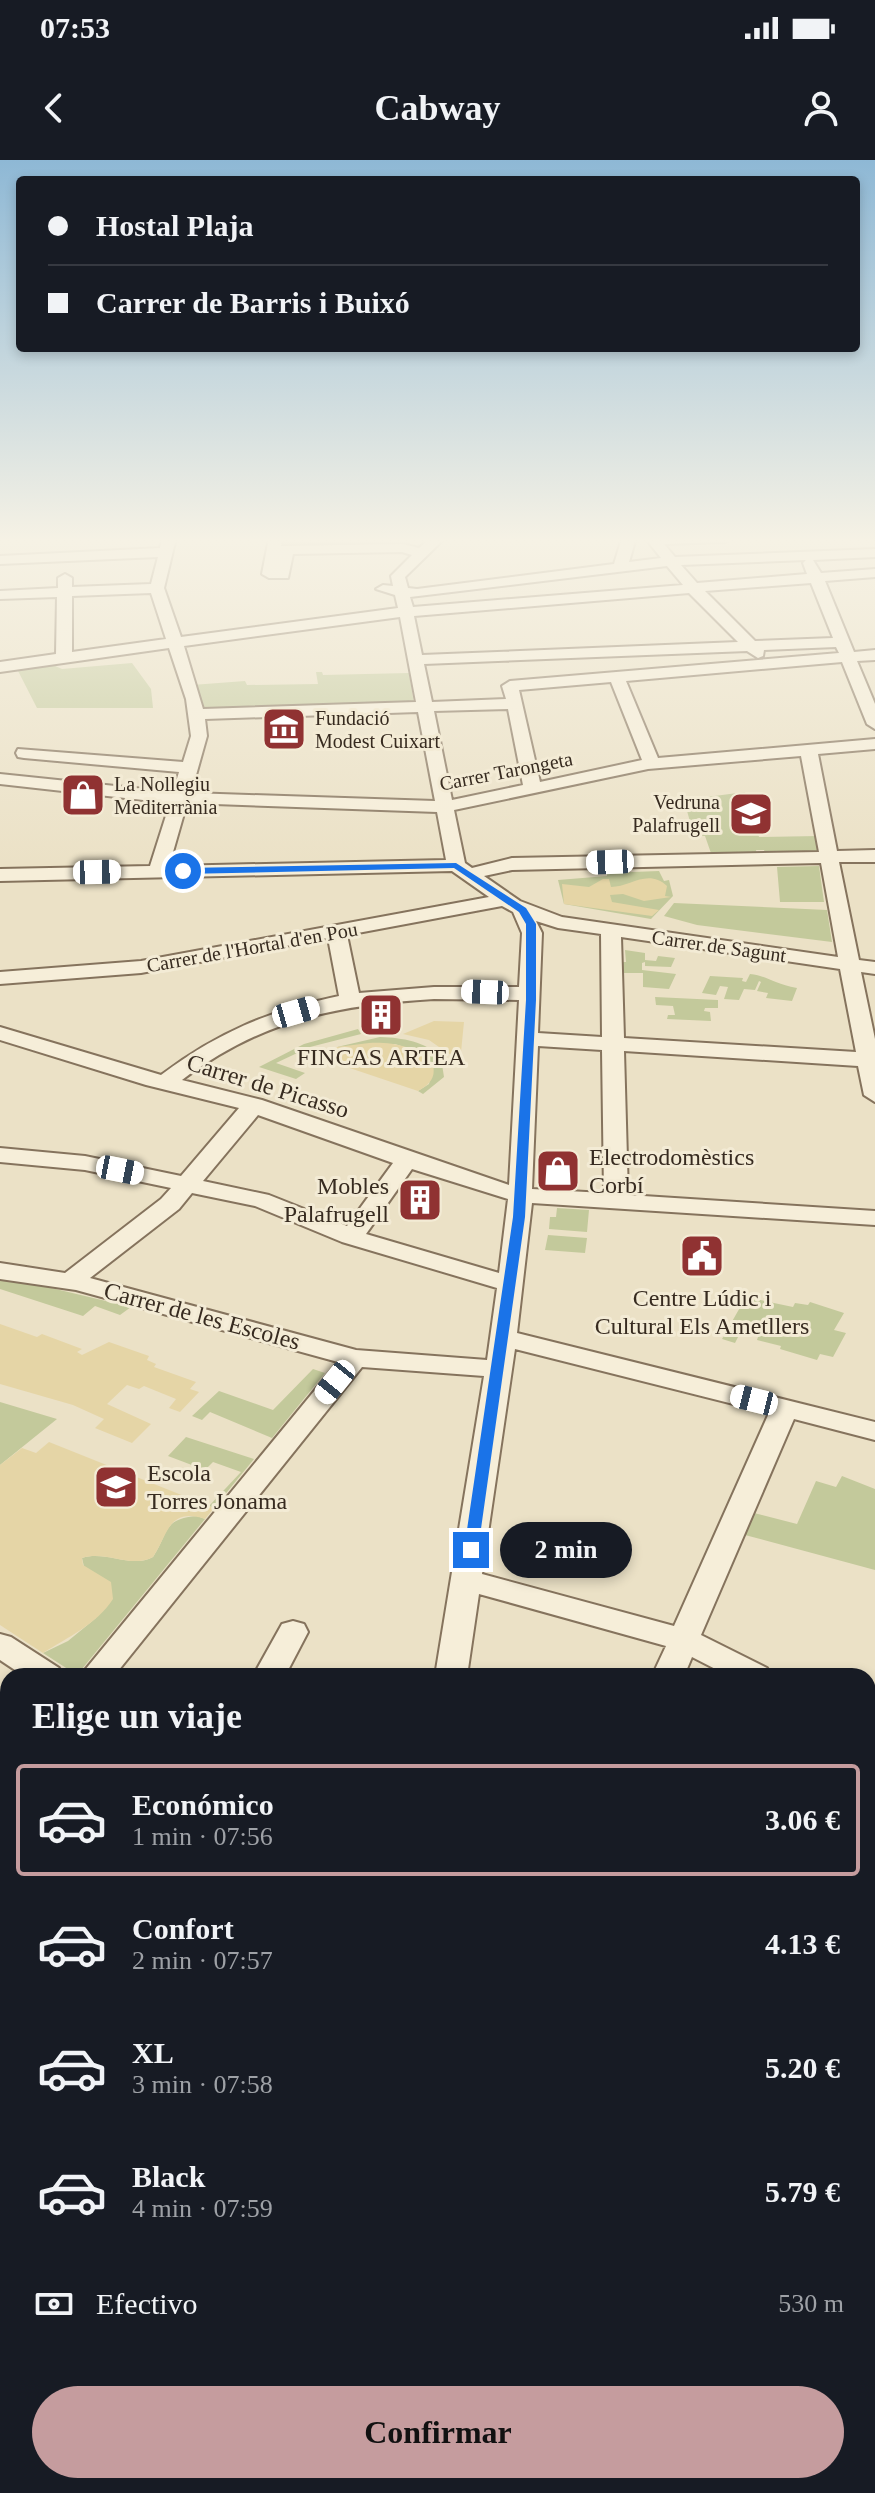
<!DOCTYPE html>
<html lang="es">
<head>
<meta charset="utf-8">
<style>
  :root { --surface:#171b24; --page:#20242c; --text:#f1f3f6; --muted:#9ea1a6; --line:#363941; --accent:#c59c9e }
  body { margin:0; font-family:"Times New Roman",serif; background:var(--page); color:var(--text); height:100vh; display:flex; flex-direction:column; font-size:30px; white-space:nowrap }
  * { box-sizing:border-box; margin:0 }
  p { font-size:26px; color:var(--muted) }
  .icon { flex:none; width:44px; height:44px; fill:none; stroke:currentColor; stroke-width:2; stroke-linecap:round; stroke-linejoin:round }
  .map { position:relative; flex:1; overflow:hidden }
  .side { position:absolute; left:0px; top:1508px; width:876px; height:826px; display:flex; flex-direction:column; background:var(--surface); border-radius:24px 24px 0 0; box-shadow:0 4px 12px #0003 }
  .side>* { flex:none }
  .banner { position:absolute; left:16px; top:16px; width:844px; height:176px; border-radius:8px; box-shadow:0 4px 12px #0003; display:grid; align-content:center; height:176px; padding:0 32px; background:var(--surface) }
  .end { position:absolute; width:36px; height:36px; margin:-18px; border:10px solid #1a73e8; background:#fff; box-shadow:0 0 0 4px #fff }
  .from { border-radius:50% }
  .bubble { position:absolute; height:56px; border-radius:28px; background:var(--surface); box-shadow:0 4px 12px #0003; font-size:26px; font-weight:700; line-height:56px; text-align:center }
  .car { position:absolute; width:24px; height:48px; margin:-24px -12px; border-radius:10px; box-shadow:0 0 6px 2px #0007; background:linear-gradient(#fff 24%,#345 0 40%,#fff 0 76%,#345 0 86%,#fff 0) }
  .banner b { display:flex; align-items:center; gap:28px; height:76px; font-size:30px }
  .banner b+b { border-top:2px solid var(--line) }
  .banner i { width:20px; height:20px; background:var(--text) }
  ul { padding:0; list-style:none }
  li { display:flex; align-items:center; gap:24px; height:112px; margin:0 16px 12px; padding:0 16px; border:4px solid transparent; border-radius:8px }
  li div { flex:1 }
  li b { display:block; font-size:30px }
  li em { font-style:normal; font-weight:700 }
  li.active { border-color:var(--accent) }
  li>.icon { width:72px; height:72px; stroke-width:1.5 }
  h2 { padding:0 32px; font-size:36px; line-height:96px }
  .pay { display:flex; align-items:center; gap:20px; height:88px; padding:0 32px; font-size:30px }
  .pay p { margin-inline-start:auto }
  .action { display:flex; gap:16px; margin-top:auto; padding:16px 32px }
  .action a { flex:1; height:92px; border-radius:48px; background:var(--accent); color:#111; font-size:32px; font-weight:700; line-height:92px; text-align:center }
  .status { display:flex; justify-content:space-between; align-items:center; height:56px; padding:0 40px; background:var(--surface); direction:ltr }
  .status svg { height:22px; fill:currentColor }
  header { display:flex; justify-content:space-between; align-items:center; height:104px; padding:0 32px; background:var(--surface); font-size:36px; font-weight:700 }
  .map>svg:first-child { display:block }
  .green { fill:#c3c99b }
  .sand { fill:#e5d5a6 }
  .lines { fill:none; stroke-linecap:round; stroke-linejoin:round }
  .minor-casing { stroke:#85735d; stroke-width:4 }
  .major-casing { stroke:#544231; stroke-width:4 }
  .minor { fill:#f6eed9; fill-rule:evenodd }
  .major { fill:#ebd5a1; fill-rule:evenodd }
  .route { fill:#1a73e8 }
  .labels { text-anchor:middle; stroke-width:6; stroke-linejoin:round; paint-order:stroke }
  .far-poi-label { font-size:20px; fill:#372b20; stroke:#f3ebd5; text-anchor:start }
  .far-street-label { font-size:20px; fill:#372b20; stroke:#f3ebd5 }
  .poi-label { font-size:24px; fill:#372b20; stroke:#f3ebd5 }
  .street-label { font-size:24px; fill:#372b20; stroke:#f3ebd5 }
</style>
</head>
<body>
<div class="status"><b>07:53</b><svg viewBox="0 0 49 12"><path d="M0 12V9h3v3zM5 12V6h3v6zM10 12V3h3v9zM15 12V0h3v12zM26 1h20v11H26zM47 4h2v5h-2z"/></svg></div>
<header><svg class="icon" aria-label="back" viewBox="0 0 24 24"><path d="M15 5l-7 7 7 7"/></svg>Cabway<svg class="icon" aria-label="person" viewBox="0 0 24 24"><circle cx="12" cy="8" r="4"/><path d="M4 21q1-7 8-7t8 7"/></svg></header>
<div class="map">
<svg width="875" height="2333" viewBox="0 0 875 2333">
  <rect width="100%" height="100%" fill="#ebe1c6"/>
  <!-- green -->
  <path class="green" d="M284 378H386V386L283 387Z
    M132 503 151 529 153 548H37L16 507 53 505 62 509Z
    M316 512H322L323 515 409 513 414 544 202 550 192 525 245 521 247 525 318 524Z
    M745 632 759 677 818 676 822 694 766 695 764 690H756L757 695 712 696 705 676H694L684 640Z
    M819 706 824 742H780L777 707Z
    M659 711 664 721 669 720 673 736 651 759 564 744 558 720 607 716V713Z
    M674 743 827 750 832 782 697 765 664 756Z
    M625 790 645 793V800L656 801 658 796 675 798 671 807 645 806V802L642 803V810L676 814 669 829 643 827V813H619L618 802H626Z
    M750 814C768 816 773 824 797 828L792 841 766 838 768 833 757 831 761 822 759 821 755 830 744 829 739 840 724 839 728 827 720 826 716 835 702 833 710 816 743 818 742 821 746 822Z
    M655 837 718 840V848H705L704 851 710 852 711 861 667 859 668 855H675L673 846 656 845Z
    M358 869 361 874 310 887 276 903 305 913 296 919 259 907 304 884Z
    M380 877C402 878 426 881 441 898L444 917 423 934 418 931 429 924 433 905 419 892 395 884 337 887Z
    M557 1048 589 1050 587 1072 549 1069 550 1057H556Z
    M548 1075 587 1078 585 1093 545 1090Z
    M0 1119 43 1126 131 1147 120 1155 95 1146 83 1156 0 1129Z
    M746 1137 793 1147 795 1143 808 1145 810 1142 844 1153 834 1170 846 1173 833 1197 820 1194 817 1200 780 1189 781 1186 757 1180 758 1177 740 1173 735 1183 722 1179Z
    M313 1209 325 1213 272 1278 210 1252 202 1260 192 1256 219 1231 273 1250Z
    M0 1242 57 1259 0 1305Z
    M186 1277 254 1299 214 1348 209 1346 241 1312 213 1302 205 1310 168 1296Z
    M842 1316 875 1329V1410L745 1375 754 1353 797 1364 816 1321 836 1327Z
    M197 1356 205 1359 77 1515 43 1493 68 1481 96 1458 82 1398C106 1390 131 1409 153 1397 169 1373 162 1359 197 1356Z
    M868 2182 875 2184V2330L868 2320Z
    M8 2224V2326H112L103 2333H0V2230Z"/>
  <!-- sand -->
  <path class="sand" d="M603 719H609L611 727C630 727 648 708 667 726L665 736 671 737 644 741 623 734 610 735 612 742 659 750 652 756 564 744 562 724 589 727Z
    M434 861 464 862 461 892 449 894 429 880 403 874Z
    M369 883C393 882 417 886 433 905 436 918 429 925 418 931L314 896 337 887Z
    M0 1164 37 1177 42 1174 82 1189 77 1192 82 1195 109 1182 149 1196 147 1200 156 1204 154 1207 196 1222 190 1229 199 1232 180 1252 169 1248 176 1239 144 1226 139 1229 127 1225 107 1244 151 1264 132 1283 95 1268 104 1259 73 1245 0 1224Z
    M49 1282 214 1348 205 1359C168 1347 168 1375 153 1397 130 1409 106 1390 82 1398L83 1405 111 1422 113 1439C96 1465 68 1477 43 1493L0 1465V1305L22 1288 36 1293Z"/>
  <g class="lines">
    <!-- minor casing -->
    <g class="minor-casing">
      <path id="minor" d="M162 378H176L164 428 181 477 398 448 395 435 376 429 383 425 393 426 391 416 412 395 402 392 293 394 288 418H269L262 414 269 378H283L281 386 403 384 419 388 430 378H445L405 417 408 428 417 429 614 404 622 378H636L629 402 661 398 645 378H732L725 382 664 384 675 397 875 389V397L813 400 821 413 875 409V417L825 421 854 492 875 490V500L857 501 875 544V569L867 564 842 502 626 521 658 598 875 579V589L818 594 837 691 875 690V702H839L859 800 875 802V814L861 812 875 879V942L864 935 858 906 624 891 628 1035 875 1051V1065L532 1043 517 1173 875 1262V1280L794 1259 701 1475 767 1508 772 1516H729L692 1497 684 1516H652L666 1486 479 1434 467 1516H435L484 1216 362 1207 114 1516H80L338 1202 76 1130 0 1119V1103L65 1113 161 1039 171 1028 85 1010 0 1002V988L85 996 181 1016 239 948 146 925 0 880V867L161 915C218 872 269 851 339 836L328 778 141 813 0 824V812L141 801 489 737 452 711 0 721V709L150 706 170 643 0 624V614L173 632 179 612 24 598 18 597 16 593 18 589 183 602 191 576 186 539 169 488 0 512V502L56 494 57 437 0 439V431L58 428V418L65 414 72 418V427L151 424 158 397 0 404V396L160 388ZM806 400 803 403 807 414 697 423 681 405ZM667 406 683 425 413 447 410 437ZM811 423 833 478 755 481 705 431ZM151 433 166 479 72 492V436ZM689 433 738 482 422 495 414 456ZM400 457 416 542 203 549 184 486ZM836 487 839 493 510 521 502 526 506 539 432 542 424 504 747 491 758 498 763 496 764 490ZM611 522 642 600 540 622 519 530ZM508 549 523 625 452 640 434 551ZM418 552 435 641 191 633 207 576 205 559ZM801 596 819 692 512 698 472 708 465 703 454 650 648 609ZM187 643 437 652 446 700 169 706ZM821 703 838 797 562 757 520 741 484 716 512 710ZM502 746 513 752 522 773 519 827H434L359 833 347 775ZM536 761 558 768 601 774 602 877 538 873 542 773ZM621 777 840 809 856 892 624 878ZM434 839 519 840 509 1025 262 940 182 920C261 860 337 845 434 839ZM538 886 602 890 604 1033 532 1029ZM258 955 393 1003 347 1066 269 1035 203 1021ZM412 1009 508 1039 499 1113 366 1074ZM192 1033 255 1046 342 1082 497 1128 487 1200 356 1190 90 1118 179 1049ZM515 1189 769 1253 674 1466 482 1414Z
        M293 1461 304 1464 308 1472 285 1516H253L282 1464Z
        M0 1474 11 1477 59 1508 64 1516H24L0 1500Z
        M868 1558 875 1560V1585L868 1583Z
        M0 1675H8V1703H0Z
        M875 1858V1890L868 1893V1861Z
        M8 1889V1924L0 1926V1892Z
        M875 1928V1971L868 1974V1931Z
        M868 2325 871 2333H825L822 2326Z"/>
    </g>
    <!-- major casing -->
    <g class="major-casing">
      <path id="major" d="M868 2051 875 2054V2109L868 2106Z
        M868 2122 875 2125V2179L868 2176Z
        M281 2326H406L403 2333H278Z"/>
    </g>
    <!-- minor -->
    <use href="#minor" class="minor"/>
    <!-- major -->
    <use href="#major" class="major"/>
  </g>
  <!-- sky -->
  <linearGradient id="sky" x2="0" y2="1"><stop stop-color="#8eb8d5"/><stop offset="0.54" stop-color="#f6f2e5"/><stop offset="1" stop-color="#f6f2e5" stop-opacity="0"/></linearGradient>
  <rect width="875" height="705" fill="url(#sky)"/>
  <!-- route -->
  <path class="route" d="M456 703 526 748 536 764V840L525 1057 478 1390 471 1395 464 1390 513 1057 526 840V764L519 752 454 708 183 714 178 711 183 708Z"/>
  <!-- icons -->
  <defs>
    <g id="museum-square" transform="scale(2.3)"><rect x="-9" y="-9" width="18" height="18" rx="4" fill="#903232" stroke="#f3ebd5"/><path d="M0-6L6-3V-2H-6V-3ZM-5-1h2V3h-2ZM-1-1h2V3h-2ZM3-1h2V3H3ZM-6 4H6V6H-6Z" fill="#fff"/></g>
    <g id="shop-square" transform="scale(2.3)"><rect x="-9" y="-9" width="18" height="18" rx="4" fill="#903232" stroke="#f3ebd5"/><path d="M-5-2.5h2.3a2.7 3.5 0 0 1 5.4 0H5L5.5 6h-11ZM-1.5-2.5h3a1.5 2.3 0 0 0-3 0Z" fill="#fff"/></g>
    <g id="school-square" transform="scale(2.3)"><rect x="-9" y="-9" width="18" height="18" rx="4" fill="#903232" stroke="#f3ebd5"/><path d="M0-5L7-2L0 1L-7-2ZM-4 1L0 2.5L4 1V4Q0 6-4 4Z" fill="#fff"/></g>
    <g id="building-square" transform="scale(2.3)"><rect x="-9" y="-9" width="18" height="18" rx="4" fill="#903232" stroke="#f3ebd5"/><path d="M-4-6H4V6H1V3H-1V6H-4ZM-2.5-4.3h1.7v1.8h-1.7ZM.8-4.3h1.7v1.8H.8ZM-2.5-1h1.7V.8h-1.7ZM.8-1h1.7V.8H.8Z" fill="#fff"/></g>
    <g id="civic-square" transform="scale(2.3)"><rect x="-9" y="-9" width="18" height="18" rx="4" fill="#903232" stroke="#f3ebd5"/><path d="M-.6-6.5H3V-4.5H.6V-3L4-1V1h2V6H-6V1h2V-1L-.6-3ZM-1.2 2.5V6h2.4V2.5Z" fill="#fff"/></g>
  </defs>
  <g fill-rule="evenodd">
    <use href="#museum-square" x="284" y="569"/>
    <use href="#shop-square" x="83" y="635"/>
    <use href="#school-square" x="751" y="654"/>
    <use href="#building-square" x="381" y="855"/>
    <use href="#shop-square" x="558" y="1011"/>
    <use href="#building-square" x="420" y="1040"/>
    <use href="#civic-square" x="702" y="1096"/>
    <use href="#school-square" x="116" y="1327"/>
  </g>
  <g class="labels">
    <!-- far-poi labels -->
    <g class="far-poi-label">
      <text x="315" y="565">Fundació<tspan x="315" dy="23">Modest Cuixart</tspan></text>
      <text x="114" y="631">La Nollegiu<tspan x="114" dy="23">Mediterrània</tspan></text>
      <text x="720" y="649" text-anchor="end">Vedruna<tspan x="720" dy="23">Palafrugell</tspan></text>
    </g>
    <!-- far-street labels -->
    <g class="far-street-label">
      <text transform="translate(506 611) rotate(-11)" y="7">Carrer Tarongeta</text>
      <text transform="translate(719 786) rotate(8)" y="7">Carrer de Sagunt</text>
      <text transform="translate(252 787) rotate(-10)" y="7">Carrer de l'Hortal d'en Pou</text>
    </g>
    <!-- poi labels -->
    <g class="poi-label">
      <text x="381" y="905">FINCAS ARTEA</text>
      <text x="589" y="1005" text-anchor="start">Electrodomèstics<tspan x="589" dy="28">Corbí</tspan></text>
      <text x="389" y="1034" text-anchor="end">Mobles<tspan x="389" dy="28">Palafrugell</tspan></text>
      <text x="702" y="1146">Centre Lúdic i<tspan x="702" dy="28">Cultural Els Ametllers</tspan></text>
      <text x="147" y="1321" text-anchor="start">Escola<tspan x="147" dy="28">Torres Jonama</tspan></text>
    </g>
    <!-- street labels -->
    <g class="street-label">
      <text transform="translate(268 926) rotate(17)" y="8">Carrer de Picasso</text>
      <text transform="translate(202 1156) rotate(15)" y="8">Carrer de les Escoles</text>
    </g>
  </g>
</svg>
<i class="end from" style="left:183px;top:711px"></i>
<i class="end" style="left:471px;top:1390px"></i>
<div class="bubble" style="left:500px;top:1362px;width:132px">2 min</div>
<i class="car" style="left:610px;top:702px;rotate:268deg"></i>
<i class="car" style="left:97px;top:712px;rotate:89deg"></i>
<i class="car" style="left:485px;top:832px;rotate:272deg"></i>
<i class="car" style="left:296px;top:852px;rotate:74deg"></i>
<i class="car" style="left:120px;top:1010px;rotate:101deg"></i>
<i class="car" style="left:335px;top:1222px;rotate:219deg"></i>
<i class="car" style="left:754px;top:1240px;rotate:284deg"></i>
<div class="banner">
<b><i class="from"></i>Hostal Plaja</b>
<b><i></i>Carrer de Barris i Buixó</b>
</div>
<section class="side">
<h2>Elige un viaje</h2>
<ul>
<li class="active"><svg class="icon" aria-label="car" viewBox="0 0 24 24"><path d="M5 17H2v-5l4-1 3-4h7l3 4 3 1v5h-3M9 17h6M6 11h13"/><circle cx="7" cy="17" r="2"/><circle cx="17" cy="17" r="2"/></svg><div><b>Económico</b><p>1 min · 07:56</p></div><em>3.06 €</em></li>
<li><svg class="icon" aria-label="car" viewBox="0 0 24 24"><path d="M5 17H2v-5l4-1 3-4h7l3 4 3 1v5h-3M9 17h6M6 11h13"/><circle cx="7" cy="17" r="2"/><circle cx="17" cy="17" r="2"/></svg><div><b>Confort</b><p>2 min · 07:57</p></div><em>4.13 €</em></li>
<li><svg class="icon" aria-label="car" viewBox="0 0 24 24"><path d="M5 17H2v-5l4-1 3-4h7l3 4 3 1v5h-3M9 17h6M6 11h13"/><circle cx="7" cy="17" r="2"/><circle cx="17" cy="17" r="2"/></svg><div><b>XL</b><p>3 min · 07:58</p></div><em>5.20 €</em></li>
<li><svg class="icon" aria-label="car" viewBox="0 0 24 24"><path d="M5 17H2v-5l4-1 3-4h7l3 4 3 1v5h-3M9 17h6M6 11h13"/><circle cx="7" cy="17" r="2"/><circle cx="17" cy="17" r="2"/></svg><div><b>Black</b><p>4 min · 07:59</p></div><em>5.79 €</em></li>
</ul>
<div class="pay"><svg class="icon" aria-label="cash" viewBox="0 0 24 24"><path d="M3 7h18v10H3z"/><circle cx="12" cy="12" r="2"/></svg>Efectivo<p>530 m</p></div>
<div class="action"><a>Confirmar</a></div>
</section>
</div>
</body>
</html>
